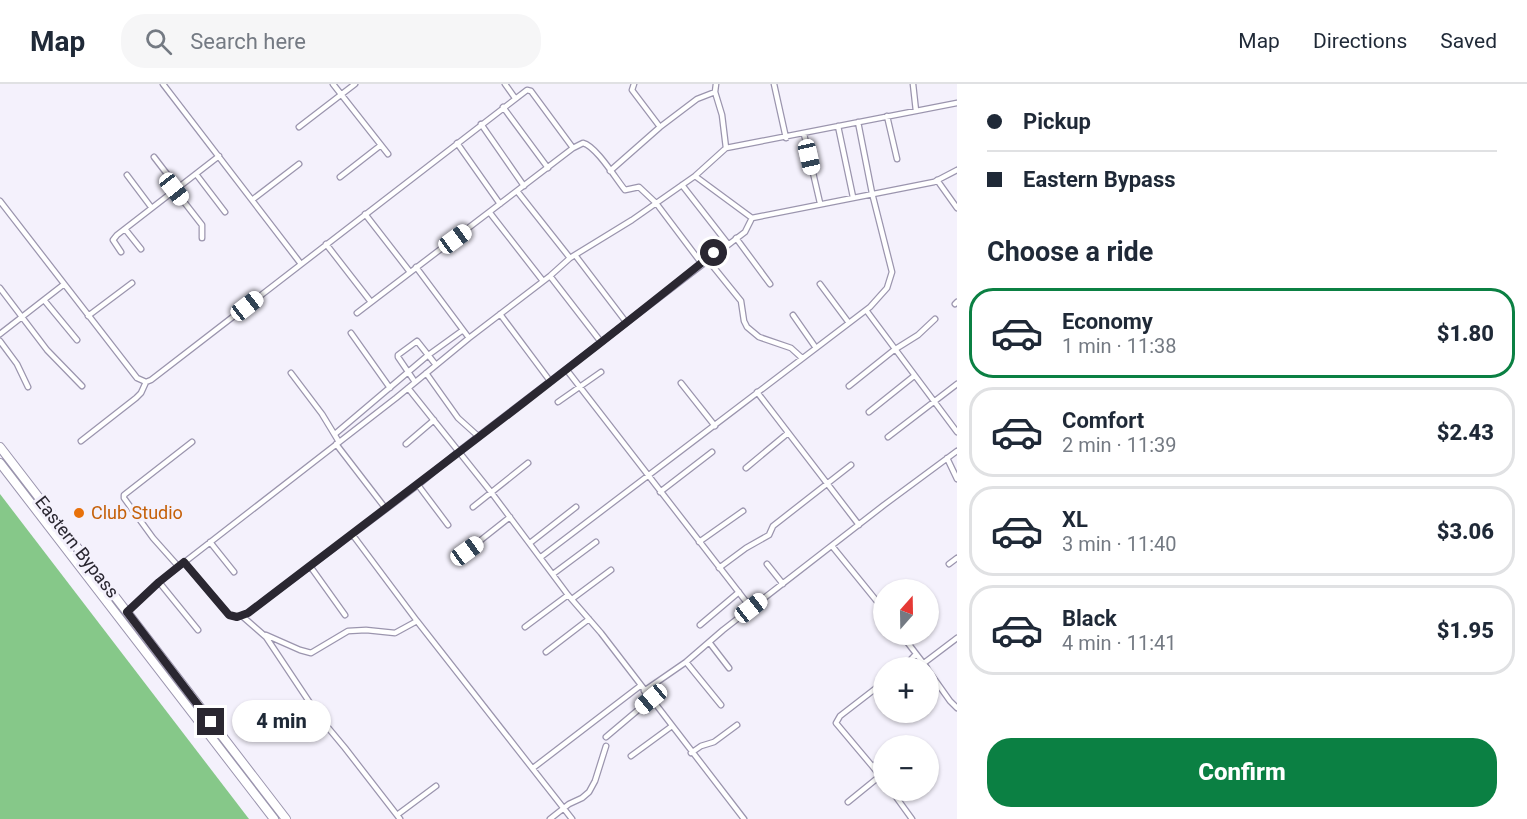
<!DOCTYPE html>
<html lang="en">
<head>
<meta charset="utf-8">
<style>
  :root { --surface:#fff; --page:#f6f6f7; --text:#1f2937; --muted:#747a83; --line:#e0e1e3; --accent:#0b8043 }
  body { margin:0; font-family:Roboto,sans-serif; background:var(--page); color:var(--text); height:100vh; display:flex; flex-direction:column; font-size:22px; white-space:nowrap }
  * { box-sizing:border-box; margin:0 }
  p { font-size:20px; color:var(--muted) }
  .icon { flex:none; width:33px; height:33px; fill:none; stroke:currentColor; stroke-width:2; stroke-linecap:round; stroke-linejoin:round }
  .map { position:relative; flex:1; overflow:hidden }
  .panel { display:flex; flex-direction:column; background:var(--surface); width:570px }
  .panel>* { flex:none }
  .banner { display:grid; align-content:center; height:132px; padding:0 30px; background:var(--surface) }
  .needle { width:39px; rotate:20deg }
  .fabs { position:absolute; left:873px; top:495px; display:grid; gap:12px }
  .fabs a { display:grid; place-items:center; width:66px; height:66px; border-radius:50%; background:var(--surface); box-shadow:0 2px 4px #0004; font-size:30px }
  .end { position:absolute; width:27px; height:27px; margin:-14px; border:8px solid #2a2731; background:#fff; box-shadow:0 0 0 3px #fff }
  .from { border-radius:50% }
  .bubble { position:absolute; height:42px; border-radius:21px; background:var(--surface); box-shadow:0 2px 4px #0004; font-size:20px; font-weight:800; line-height:42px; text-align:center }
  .car { position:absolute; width:18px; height:36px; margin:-18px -9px; border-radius:8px; box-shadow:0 0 4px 2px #0007; background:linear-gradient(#fff 24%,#345 0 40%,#fff 0 76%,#345 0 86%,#fff 0) }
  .banner b { display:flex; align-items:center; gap:21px; height:57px; font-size:22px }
  .banner b+b { border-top:2px solid var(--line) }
  .banner i { width:15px; height:15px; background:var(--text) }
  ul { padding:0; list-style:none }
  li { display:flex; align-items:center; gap:18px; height:90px; margin:0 12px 9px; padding:0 18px; border:3px solid var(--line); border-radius:24px }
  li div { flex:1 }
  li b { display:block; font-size:22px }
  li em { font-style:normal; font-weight:800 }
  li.active { border-color:var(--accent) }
  li>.icon { width:54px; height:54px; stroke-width:1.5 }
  h2 { padding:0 30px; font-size:27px; line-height:72px }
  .primary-button { display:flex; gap:12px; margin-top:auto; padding:12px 30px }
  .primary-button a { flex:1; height:69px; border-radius:24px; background:var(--accent); color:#fff; font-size:24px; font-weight:800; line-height:69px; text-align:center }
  header { display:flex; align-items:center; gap:36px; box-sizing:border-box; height:84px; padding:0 30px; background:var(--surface); border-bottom:2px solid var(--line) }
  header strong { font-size:28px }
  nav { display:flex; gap:33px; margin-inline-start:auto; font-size:21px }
  .search { width:420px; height:54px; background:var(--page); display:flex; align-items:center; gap:15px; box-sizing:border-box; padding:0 21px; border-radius:24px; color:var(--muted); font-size:22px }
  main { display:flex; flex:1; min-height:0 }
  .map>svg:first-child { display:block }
  .forest { fill:#86c889 }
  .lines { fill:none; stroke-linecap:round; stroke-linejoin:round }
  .minor-casing { stroke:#9b95ae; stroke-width:7 }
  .primary-casing { stroke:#9b95ae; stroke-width:10 }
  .minor { stroke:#fff; stroke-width:4.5 }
  .primary { stroke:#fff; stroke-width:8 }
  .route { stroke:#2a2731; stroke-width:8 }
  .food-dot { fill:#e8710a; stroke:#f4f1fc; stroke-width:2 }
  .labels { text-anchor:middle; stroke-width:6; stroke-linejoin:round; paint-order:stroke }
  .food-label { font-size:18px; fill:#c56008; stroke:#f4f1fc; text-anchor:start }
  .street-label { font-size:18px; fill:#2a2731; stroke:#f4f1fc }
</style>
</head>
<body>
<header>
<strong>Map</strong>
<div class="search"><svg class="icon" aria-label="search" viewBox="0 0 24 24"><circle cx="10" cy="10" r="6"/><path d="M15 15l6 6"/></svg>Search here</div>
<nav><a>Map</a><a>Directions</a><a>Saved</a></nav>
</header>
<main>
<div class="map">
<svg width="957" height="735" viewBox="0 0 957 735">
  <rect width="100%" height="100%" fill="#f4f1fc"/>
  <!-- forest -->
  <path class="forest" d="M0 410 249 735H0Z"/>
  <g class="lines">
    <!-- minor casing -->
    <g class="minor-casing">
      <path id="minor" d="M163 0 301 180
        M333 0 388 70
        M505 0 515 14
        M634 0 632 6 660 43
        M716 0 715 8 722 31 726 64
        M774 0 786 54
        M913 0 916 27
        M503 23 548 84
        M887 32 897 75
        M481 40 524 102
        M838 42 853 113
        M299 43 355 0
        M804 50 820 119
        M457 59 500 120
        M154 73 177 103
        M610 87 660 43 697 15 715 8
        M196 90 225 128
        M127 91 151 123
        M695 92 752 134 934 98 957 86
        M340 93 381 61
        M937 96 957 124
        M682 101 728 160
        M174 105 202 141V154
        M517 107 570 174
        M252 116 299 80
        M0 117 137 294 146 298 151 296 527 6 531 7 573 64
        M490 129 543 197
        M365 130 410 188
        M125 145 141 165
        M736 154 770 200
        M326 160 371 218
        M121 168 113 156 117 151 219 72
        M575 171 626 238
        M707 175 741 217 744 237 747 243 759 253 791 264 802 274
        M416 183 469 254
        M550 192 601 258
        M820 200 849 239
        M0 204 47 266 82 302
        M44 216 77 256
        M955 220 957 218
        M866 226 957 348
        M357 229 573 64 583 59C596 62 616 95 625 106L639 103 656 119 702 180
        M500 230 550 297
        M793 231 816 264
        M88 232 132 199
        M351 249 390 304
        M0 250 63 201
        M0 257 17 280 28 303
        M566 285 751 524
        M291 289 322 330 339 358
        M426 289 458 334 478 352
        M415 298 398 273V271L417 257 436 281
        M681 299 715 342
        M849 302 894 266 918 251 935 235
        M408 304 491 408 568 511 601 549 744 735
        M757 308 859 441
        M558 318 601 288
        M869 328 914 292
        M335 350 427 272 463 246
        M888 353 957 300
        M81 357 136 314 141 309 146 298
        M336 360 386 425
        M406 360 434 336
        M947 374 957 395
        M746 384 788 349
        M418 401 448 441
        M660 408 712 368
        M473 423 528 379
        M352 450 417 537 572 735
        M210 458 234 488
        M699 458 743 427
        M530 459 576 423
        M832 462 884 526
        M467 467 510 433
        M541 473 870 223 887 204 892 188 872 109 858 38
        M184 478 229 531 237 533 248 529 418 401 459 367 745 148 752 134
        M767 480 783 500
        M949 480 957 474
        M178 482 153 454 124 414V411L192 358
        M310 482 345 531
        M719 484 746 464 769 451 773 442 851 381
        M553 490 596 458
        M159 498 198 546
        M572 515 611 486
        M127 528 159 498 396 314 469 254 550 192 570 174 632 136 695 92 726 64 957 19
        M242 532 266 553 320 634 345 664 400 735
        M700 541 739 508
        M525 543 568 511
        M901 550 927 584
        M266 551 300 566 311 569 348 547 366 546 395 549 417 537
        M709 558 729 584
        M546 568 589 535
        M686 578 721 621
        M924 579 957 554
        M903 584 916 570
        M928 586 950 617 957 624
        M644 607 686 578 723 546 884 421 957 367
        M606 653 651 615
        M896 662 900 659
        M691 669 701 662 714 658 737 641
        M631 672 672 642
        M884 672 873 683 884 697
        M873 683 836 639 840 632 884 598
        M533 684 640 602
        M891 706 912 735
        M848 718 880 692
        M397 731 436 702
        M550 735 569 720 582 714 589 708 595 697 606 662"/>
    </g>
    <!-- primary casing -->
    <g class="primary-casing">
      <path id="primary" d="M0 363 286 735
        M0 379 274 735"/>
    </g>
    <!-- minor -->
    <use href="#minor" class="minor"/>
    <!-- primary -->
    <use href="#primary" class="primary"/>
  </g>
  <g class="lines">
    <!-- route -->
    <path class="route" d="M211 638 127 528 159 498 184 478 229 531 237 533 248 529C404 410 561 292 714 169"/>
  </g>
  <!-- markers -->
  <circle class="food-dot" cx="79" cy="429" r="6"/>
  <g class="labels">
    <!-- food labels -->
    <g class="food-label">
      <text x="91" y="435">Club Studio</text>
    </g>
    <!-- street labels -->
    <g class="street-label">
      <text transform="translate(77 463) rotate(52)" y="6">Eastern Bypass</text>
    </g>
  </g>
</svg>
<div class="fabs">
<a><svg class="needle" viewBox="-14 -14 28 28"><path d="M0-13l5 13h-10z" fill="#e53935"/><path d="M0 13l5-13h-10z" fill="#747a83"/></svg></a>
<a>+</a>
<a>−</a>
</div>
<i class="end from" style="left:714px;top:169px"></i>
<i class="end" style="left:211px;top:638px"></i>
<div class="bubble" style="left:232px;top:616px;width:99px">4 min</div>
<i class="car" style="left:809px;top:73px;rotate:167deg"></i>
<i class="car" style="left:174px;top:105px;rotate:142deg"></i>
<i class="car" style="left:455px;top:155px;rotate:54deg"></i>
<i class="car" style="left:247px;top:222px;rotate:52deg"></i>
<i class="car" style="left:467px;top:467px;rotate:54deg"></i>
<i class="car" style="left:751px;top:524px;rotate:52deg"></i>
<i class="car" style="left:651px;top:615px;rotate:230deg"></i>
</div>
<section class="panel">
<div class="banner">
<b><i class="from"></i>Pickup</b>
<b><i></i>Eastern Bypass</b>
</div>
<h2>Choose a ride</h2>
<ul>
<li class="active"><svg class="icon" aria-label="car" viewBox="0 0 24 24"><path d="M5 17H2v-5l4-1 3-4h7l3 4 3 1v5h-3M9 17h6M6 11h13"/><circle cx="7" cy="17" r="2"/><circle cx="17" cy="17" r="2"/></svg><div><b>Economy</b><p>1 min · 11:38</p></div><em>$1.80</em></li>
<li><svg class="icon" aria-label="car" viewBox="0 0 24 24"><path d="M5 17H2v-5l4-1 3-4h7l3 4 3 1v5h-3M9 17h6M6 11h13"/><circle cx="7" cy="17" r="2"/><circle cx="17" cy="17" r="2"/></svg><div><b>Comfort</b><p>2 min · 11:39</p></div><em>$2.43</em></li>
<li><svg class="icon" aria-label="car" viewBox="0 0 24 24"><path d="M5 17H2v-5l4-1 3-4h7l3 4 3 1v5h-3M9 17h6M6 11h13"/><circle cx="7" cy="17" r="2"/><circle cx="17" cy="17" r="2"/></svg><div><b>XL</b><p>3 min · 11:40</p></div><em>$3.06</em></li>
<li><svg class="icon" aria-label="car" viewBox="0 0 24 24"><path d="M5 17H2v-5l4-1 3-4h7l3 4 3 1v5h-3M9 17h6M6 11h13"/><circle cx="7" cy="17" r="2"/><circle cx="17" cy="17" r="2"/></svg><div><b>Black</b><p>4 min · 11:41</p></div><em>$1.95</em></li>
</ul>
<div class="primary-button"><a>Confirm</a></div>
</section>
</main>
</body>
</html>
